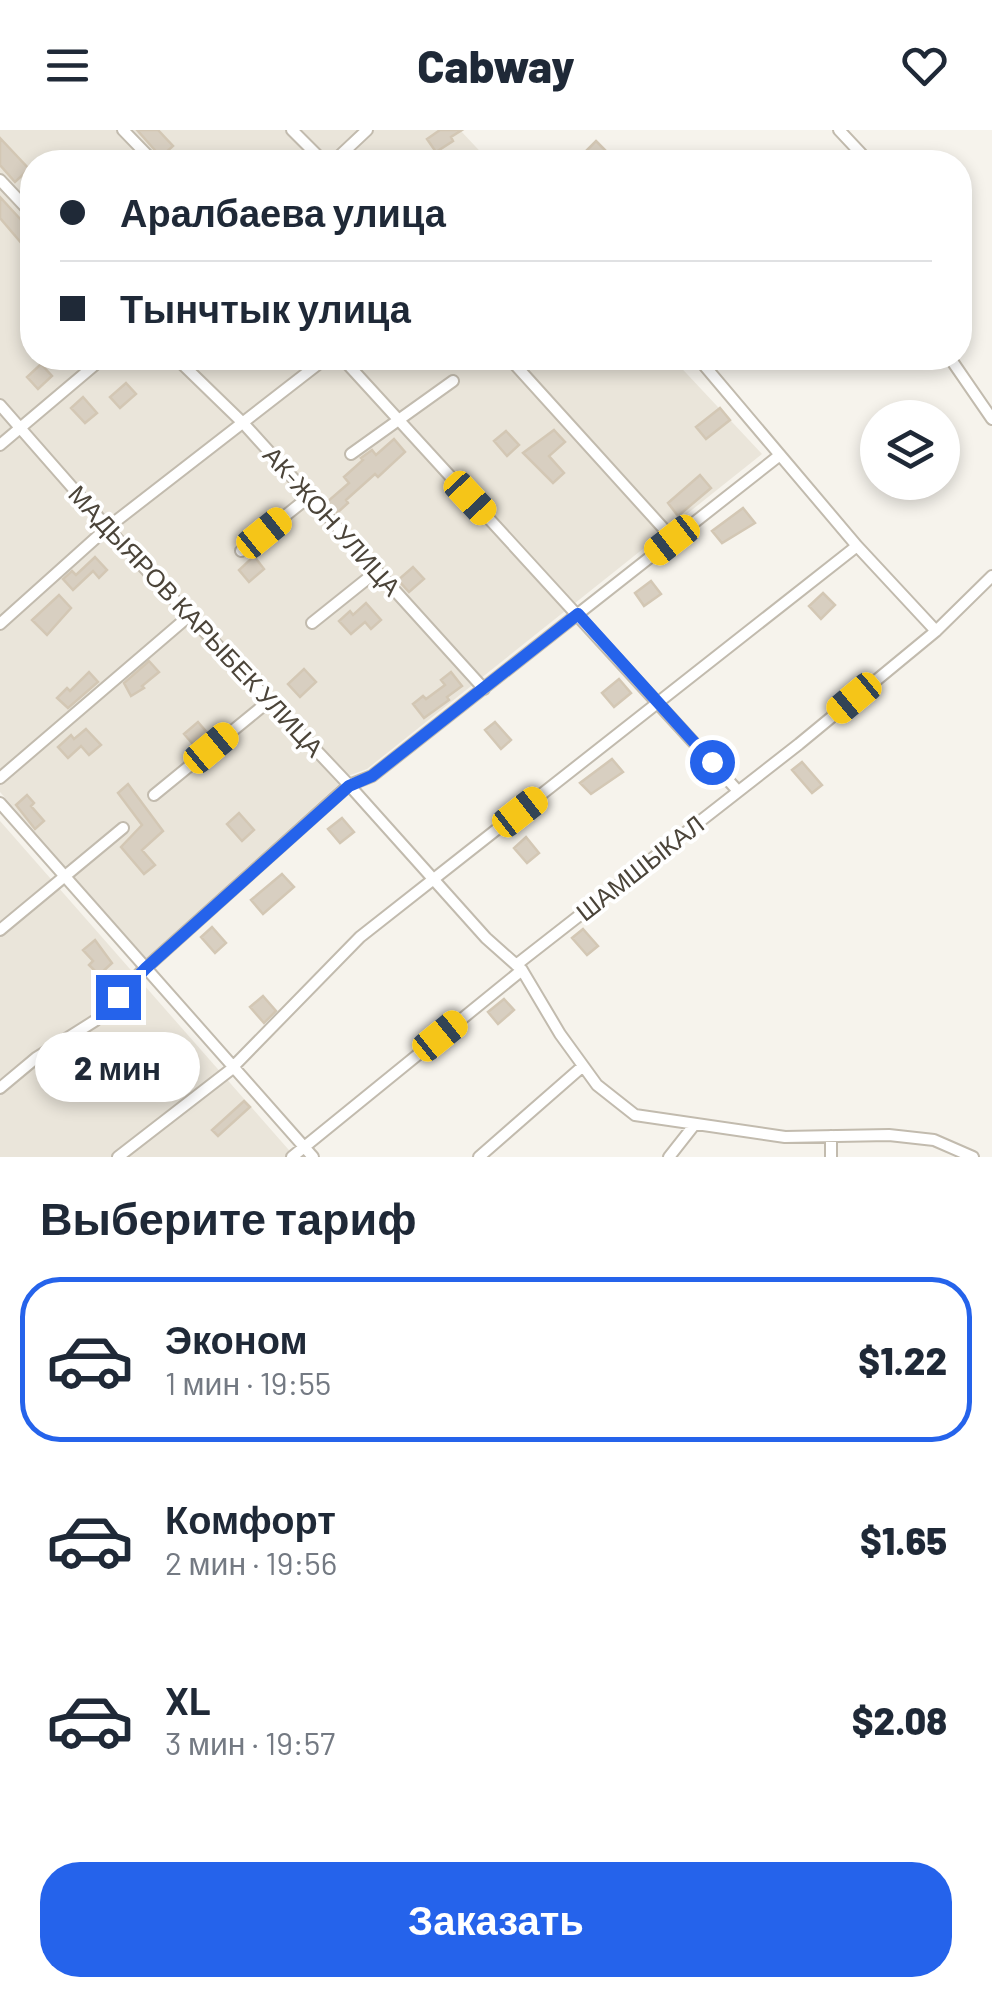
<!DOCTYPE html>
<html lang="ru">
<head>
<meta charset="utf-8">
<style>
  :root { --surface:#fff; --page:#f6f6f7; --text:#1f2937; --muted:#747a83; --line:#e0e1e3; --accent:#2563eb }
  body { margin:0; font-family:Barlow,sans-serif; background:var(--page); color:var(--text); height:100vh; display:flex; flex-direction:column; font-size:38px; white-space:nowrap }
  * { box-sizing:border-box; margin:0 }
  p { font-size:32px; color:var(--muted) }
  .icon { flex:none; width:55px; height:55px; fill:none; stroke:currentColor; stroke-width:2; stroke-linecap:round; stroke-linejoin:round }
  .map { position:relative; height:1027px; overflow:hidden }
  .drawer { display:flex; flex-direction:column; background:var(--surface); flex:1 }
  .drawer>* { flex:none }
  .top-card { position:absolute; left:20px; top:20px; width:952px; height:220px; border-radius:40px; box-shadow:0 5px 15px #0003; display:grid; align-content:center; height:220px; padding:0 40px; background:var(--surface) }
  .controls { position:absolute; left:860px; top:270px; display:grid; gap:20px }
  .controls a { display:grid; place-items:center; width:100px; height:100px; border-radius:50%; background:var(--surface); box-shadow:0 5px 15px #0003; font-size:50px }
  .end { position:absolute; width:45px; height:45px; margin:-22px; border:12px solid #2563eb; background:#fff; box-shadow:0 0 0 5px #fff }
  .from { border-radius:50% }
  .bubble { position:absolute; height:70px; border-radius:35px; background:var(--surface); box-shadow:0 5px 15px #0003; font-size:32px; font-weight:800; line-height:70px; text-align:center }
  .car { position:absolute; width:30px; height:60px; margin:-30px -15px; border-radius:12px; box-shadow:0 0 8px 2px #0007; background:linear-gradient(#f5c518 24%,#345 0 40%,#f5c518 0 76%,#345 0 86%,#f5c518 0) }
  .top-card b { display:flex; align-items:center; gap:35px; height:95px; font-size:38px }
  .top-card b+b { border-top:2px solid var(--line) }
  .top-card i { width:25px; height:25px; background:var(--text) }
  ul { padding:0; list-style:none }
  li { display:flex; align-items:center; gap:30px; height:165px; margin:0 20px 15px; padding:0 20px; border:5px solid transparent; border-radius:40px }
  li div { flex:1 }
  li b { display:block; font-size:38px }
  li em { font-style:normal; font-weight:800 }
  li.active { border-color:var(--accent) }
  li>.icon { width:90px; height:90px; stroke-width:1.5 }
  h2 { padding:0 40px; font-size:45px; line-height:120px }
  .button { display:flex; gap:20px; margin-top:auto; padding:20px 40px }
  .button a { flex:1; height:115px; border-radius:40px; background:var(--accent); color:#fff; font-size:40px; font-weight:800; line-height:115px; text-align:center }
  header { display:flex; justify-content:space-between; align-items:center; height:130px; padding:0 40px; background:var(--surface); font-size:45px; font-weight:800 }
  .map>svg:first-child { display:block }
  .residential { fill:#eae5da }
  .building { fill:#d8cfc1; stroke:#d3c7b4; stroke-width:2.5 }
  .lines { fill:none; stroke-linecap:round; stroke-linejoin:round }
  .minor-casing { stroke:#c2bbae; stroke-width:14 }
  .minor { stroke:#fff; stroke-width:10 }
  .route { stroke:#2563eb; stroke-width:12 }
  .labels { text-anchor:middle; stroke-width:8; stroke-linejoin:round; paint-order:stroke }
  .street-label { font-size:25px; fill:#4b4439; stroke:#fff }
</style>
</head>
<body>
<header><svg class="icon" aria-label="menu" viewBox="0 0 24 24"><path d="M4 6h16M4 12h16M4 18h16"/></svg>Cabway<svg class="icon" aria-label="heart" viewBox="0 0 24 24"><path d="M12 20l-8-8c-3-5 5-10 8-4 3-6 11-1 8 4z"/></svg></header>
<div class="map">
<svg width="992" height="1027" viewBox="0 0 992 1027">
  <rect width="100%" height="100%" fill="#f6f3ec"/>
  <!-- residential -->
  <path class="residential" d="M0 0H460L490 32H32V228H672L762 324 367 639 348 646 146 828 0 662Z
    M0 691 295 1027H0Z"/>
  <!-- building -->
  <path class="building" d="M137 0H158L173 16 161 27Z
    M440 0H462L451 7 453 11 436 22 427 9Z
    M0 8 29 39 15 52 0 35Z
    M596 11 605 20 593 32H575Z
    M0 67 32 102V117L28 121 0 88Z
    M41 234 52 246 38 259 27 247Z
    M126 253 136 264 120 278 110 267Z
    M83 267 97 283 85 293 71 278Z
    M720 278 730 290 706 309 696 297Z
    M554 300 565 312 549 326 564 343 553 353 523 323Z
    M506 301 519 315 507 326 494 311Z
    M394 309 405 322 378 347 375 344 346 370 348 373 337 383 327 372 349 353 344 347 363 330 361 328 372 320 376 325Z
    M700 345 711 358 678 386 668 373Z
    M743 378 755 393 722 413 712 401Z
    M254 426 264 439 249 452 239 440Z
    M95 427 107 440 99 448 93 441 73 460 63 449 72 441 76 445Z
    M413 437 424 449 409 462 398 450Z
    M651 451 661 464 644 476 635 463Z
    M823 463 835 475 821 489 809 476Z
    M59 465 71 478 47 505 32 490Z
    M366 473 381 490 371 499 365 492 351 504 339 491 350 481 353 485Z
    M149 531 159 542 142 556 144 558 131 566 124 553Z
    M304 539 316 552 300 567 288 554Z
    M89 542 98 552 68 578 57 568 67 558 70 561Z
    M451 542 462 556 447 567 449 570 424 588 413 574 423 566 426 569 445 555 441 550Z
    M619 549 631 563 614 577 602 563Z
    M198 592 211 607 197 619 184 604Z
    M495 592 511 610 501 619 485 600Z
    M86 599 101 615 89 625 81 616 68 628 58 617 71 605 74 609Z
    M612 629 623 642 591 664 580 653Z
    M802 632 822 655 812 663 792 640Z
    M128 654 163 701 142 720 155 735 144 744 121 717 142 695 118 663Z
    M27 665 34 673 31 676 44 691 35 699 16 675Z
    M239 683 254 700 242 711 227 694Z
    M342 688 354 702 340 713 328 699Z
    M526 707 539 723 527 733 514 718Z
    M282 744 294 757 263 784 251 770Z
    M212 797 226 813 215 823 201 807Z
    M583 799 598 816 587 825 572 808Z
    M95 810 112 833 99 845 89 835 93 831 83 820Z
    M263 866 276 881 264 893 250 877Z
    M504 869 514 880 498 894 488 882Z
    M244 971 250 977 218 1006 212 1000Z"/>
  <g class="lines">
    <!-- minor casing -->
    <g class="minor-casing">
      <path id="minor" d="M123 0 154 32
        M292 0 324 32
        M839 0 869 32
        M333 32 367 0
        M0 50 32 84
        M176 228 244 294 484 559
        M342 228 738 661
        M509 228 673 409
        M698 228 857 416 936 501
        M950 228 992 289
        M0 275 121 413 349 655 486 808 522 840 560 904 597 955 635 985 785 1007 889 1005 934 1010 973 1027
        M0 315 103 228
        M351 324 453 251
        M241 421 310 366
        M312 493 377 441
        M0 494 107 398 326 228
        M0 648 189 486
        M154 665 269 571
        M0 673 313 1027
        M0 800 123 698
        M516 835 799 614 936 501 992 446
        M0 958 36 928 96 890 140 843 349 655 372 646 780 325
        M831 1006V1027
        M118 1027 229 941 360 807 857 416
        M292 1027 522 840
        M479 1027 583 936
        M669 1027 695 994"/>
    </g>
    <!-- minor -->
    <use href="#minor" class="minor"/>
  </g>
  <g class="lines">
    <!-- route -->
    <path class="route" d="M118 867 146 838 349 656 372 646 578 484 712 632"/>
  </g>
  <g class="labels">
    <!-- street labels -->
    <g class="street-label">
      <text transform="translate(332 391) rotate(48)" y="9">АК-ЖОН УЛИЦА</text>
      <text transform="translate(196 491) rotate(47)" y="9">МАДЫЯРОВ КАРЫБЕК УЛИЦА</text>
      <text transform="translate(640 738) rotate(-38)" y="9">ШАМШЫКАЛ</text>
    </g>
  </g>
</svg>
<div class="controls">
<a><svg class="icon" aria-label="layers" viewBox="0 0 24 24"><path d="M12 4l9 5-9 5-9-5zM3 14l9 5 9-5"/></svg></a>
</div>
<i class="end from" style="left:712px;top:632px"></i>
<i class="end" style="left:118px;top:867px"></i>
<div class="bubble" style="left:35px;top:902px;width:165px">2 мин</div>
<i class="car" style="left:470px;top:368px;rotate:137deg"></i>
<i class="car" style="left:264px;top:403px;rotate:51deg"></i>
<i class="car" style="left:672px;top:410px;rotate:232deg"></i>
<i class="car" style="left:854px;top:568px;rotate:230deg"></i>
<i class="car" style="left:211px;top:618px;rotate:50deg"></i>
<i class="car" style="left:520px;top:682px;rotate:52deg"></i>
<i class="car" style="left:440px;top:906px;rotate:51deg"></i>
<div class="top-card">
<b><i class="from"></i>Аралбаева улица</b>
<b><i></i>Тынчтык улица</b>
</div>
</div>
<section class="drawer">
<h2>Выберите тариф</h2>
<ul>
<li class="active"><svg class="icon" aria-label="car" viewBox="0 0 24 24"><path d="M5 17H2v-5l4-1 3-4h7l3 4 3 1v5h-3M9 17h6M6 11h13"/><circle cx="7" cy="17" r="2"/><circle cx="17" cy="17" r="2"/></svg><div><b>Эконом</b><p>1 мин · 19:55</p></div><em>$1.22</em></li>
<li><svg class="icon" aria-label="car" viewBox="0 0 24 24"><path d="M5 17H2v-5l4-1 3-4h7l3 4 3 1v5h-3M9 17h6M6 11h13"/><circle cx="7" cy="17" r="2"/><circle cx="17" cy="17" r="2"/></svg><div><b>Комфорт</b><p>2 мин · 19:56</p></div><em>$1.65</em></li>
<li><svg class="icon" aria-label="car" viewBox="0 0 24 24"><path d="M5 17H2v-5l4-1 3-4h7l3 4 3 1v5h-3M9 17h6M6 11h13"/><circle cx="7" cy="17" r="2"/><circle cx="17" cy="17" r="2"/></svg><div><b>XL</b><p>3 мин · 19:57</p></div><em>$2.08</em></li>
</ul>
<div class="button"><a>Заказать</a></div>
</section>
</body>
</html>
